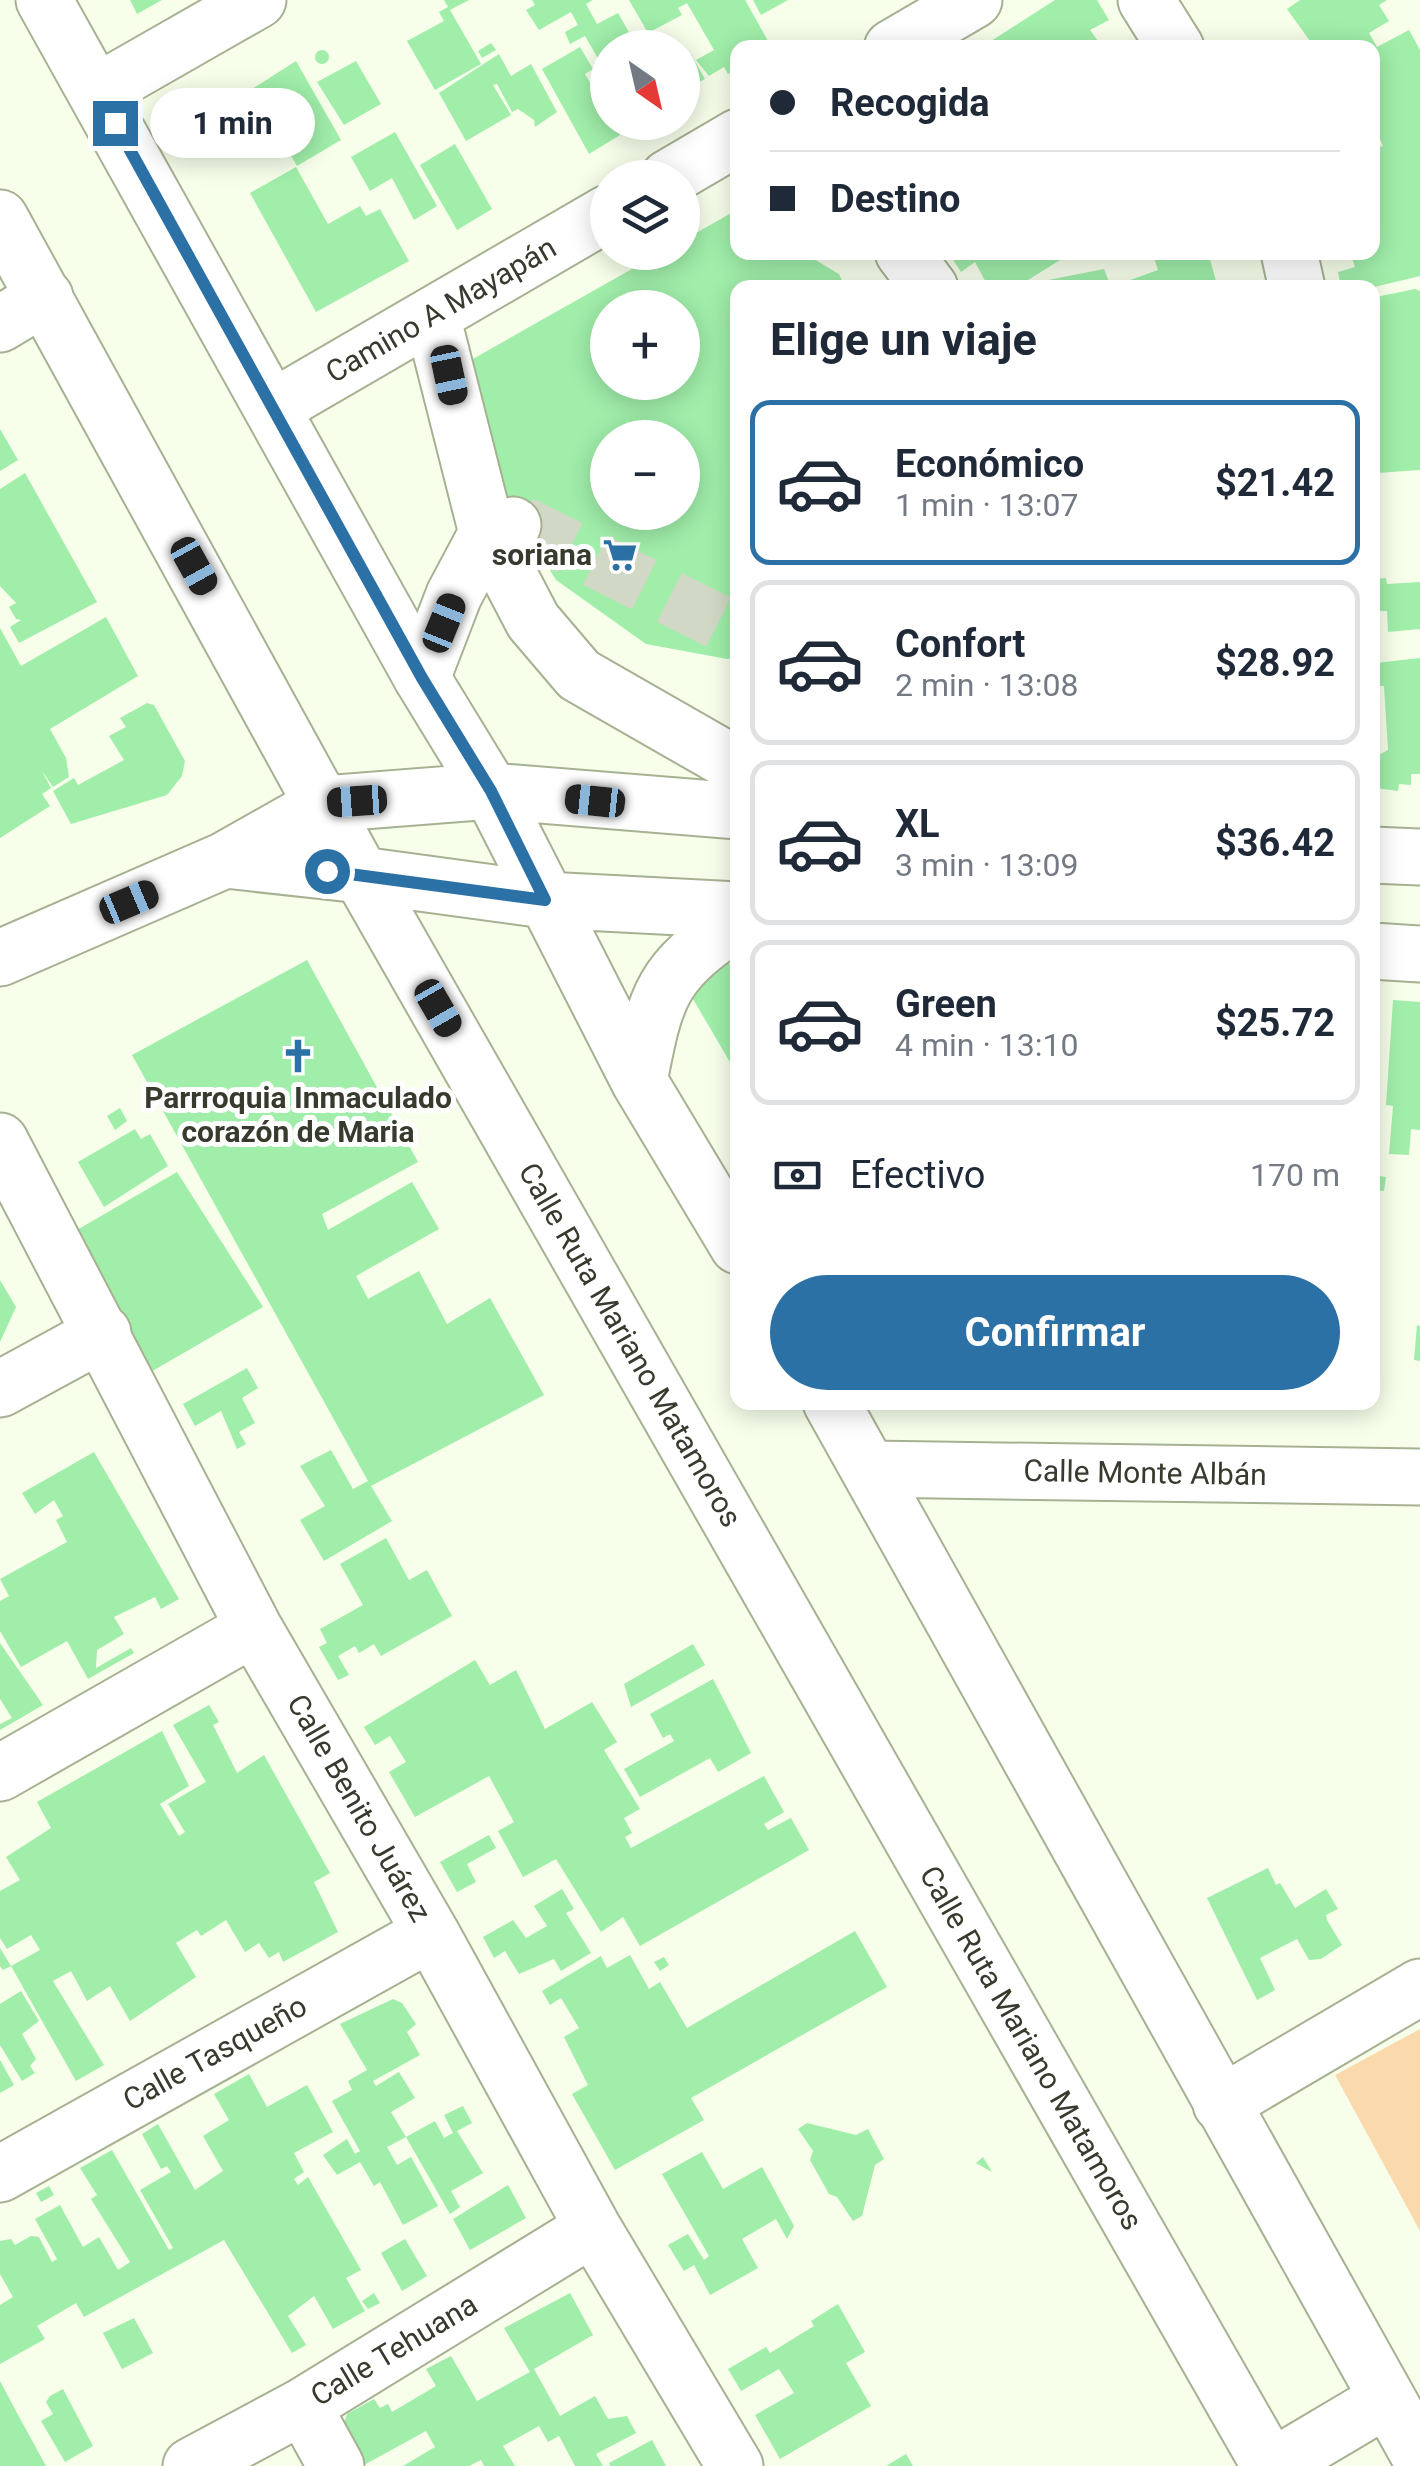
<!DOCTYPE html>
<html lang="es">
<head>
<meta charset="utf-8">
<style>
  :root { --surface:#fff; --page:#f6f6f7; --text:#1f2937; --muted:#747a83; --line:#e0e1e3; --accent:#2b71a6 }
  body { margin:0; font-family:Roboto,sans-serif; background:var(--page); color:var(--text); height:100vh; display:flex; flex-direction:column; font-size:38px; white-space:nowrap }
  * { box-sizing:border-box; margin:0 }
  p { font-size:32px; color:var(--muted) }
  .icon { flex:none; width:55px; height:55px; fill:none; stroke:currentColor; stroke-width:2; stroke-linecap:round; stroke-linejoin:round }
  .map { position:relative; flex:1; overflow:hidden }
  .sheet { position:absolute; left:730px; top:280px; width:650px; height:1130px; display:flex; flex-direction:column; background:var(--surface); border-radius:20px; box-shadow:0 5px 25px #0003 }
  .sheet>* { flex:none }
  .top-card { position:absolute; left:730px; top:40px; width:650px; height:220px; border-radius:20px; box-shadow:0 5px 25px #0003; display:grid; align-content:center; height:220px; padding:0 40px; background:var(--surface) }
  .needle { width:65px; rotate:146deg }
  .tools { position:absolute; left:590px; top:30px; display:grid; gap:20px }
  .tools a { display:grid; place-items:center; width:110px; height:110px; border-radius:50%; background:var(--surface); box-shadow:0 5px 25px #0003; font-size:50px }
  .end { position:absolute; width:45px; height:45px; margin:-22px; border:12px solid #2b71a6; background:#fff; box-shadow:0 0 0 5px #fff }
  .from { border-radius:50% }
  .bubble { position:absolute; height:70px; border-radius:35px; background:var(--surface); box-shadow:0 5px 25px #0003; font-size:32px; font-weight:700; line-height:70px; text-align:center }
  .car { position:absolute; width:30px; height:60px; margin:-30px -15px; border-radius:12px; box-shadow:0 0 8px 2px #0007; background:linear-gradient(#222 24%,#8ab4d8 0 40%,#222 0 76%,#8ab4d8 0 86%,#222 0) }
  .top-card b { display:flex; align-items:center; gap:35px; height:95px; font-size:38px }
  .top-card b+b { border-top:2px solid var(--line) }
  .top-card i { width:25px; height:25px; background:var(--text) }
  ul { padding:0; list-style:none }
  li { display:flex; align-items:center; gap:30px; height:165px; margin:0 20px 15px; padding:0 20px; border:5px solid var(--line); border-radius:20px }
  li div { flex:1 }
  li b { display:block; font-size:38px }
  li em { font-style:normal; font-weight:700 }
  li.on { border-color:var(--accent) }
  li>.icon { width:90px; height:90px; stroke-width:1.5 }
  h2 { padding:0 40px; font-size:45px; line-height:120px }
  .pay { display:flex; align-items:center; gap:25px; height:110px; padding:0 40px; font-size:38px }
  .pay p { margin-inline-start:auto }
  .action { display:flex; gap:20px; margin-top:auto; padding:20px 40px }
  .action a { flex:1; height:115px; border-radius:60px; background:var(--accent); color:#fff; font-size:40px; font-weight:700; line-height:115px; text-align:center }
  .map>svg:first-child { display:block }
  .green { fill:#fad9ac }
  .building { fill:#a0eeaa; fill-rule:evenodd }
  .lines { fill:none; stroke-linecap:round; stroke-linejoin:round }
  .minor-tunnel { stroke:#d1d8c5; stroke-width:55; stroke-dasharray:55 28; stroke-linecap:butt }
  .minor-casing { stroke:#a6b192; stroke-width:59 }
  .major-casing { stroke:#a6b192; stroke-width:59 }
  .minor { stroke:#fff; stroke-width:55 }
  .major { stroke:#fff; stroke-width:55 }
  .route { stroke:#2b71a6; stroke-width:12 }
  .labels { text-anchor:middle; stroke-width:10; stroke-linejoin:round; paint-order:stroke }
  .street-label { font-size:30px; fill:#373b2e; stroke:#fff }
  .poi-label { font-size:30px; font-weight:bold; fill:#373b2e; stroke:#fff; text-anchor:end }
</style>
</head>
<body>
<div class="map">
<svg width="1420" height="2466" viewBox="0 0 1420 2466">
  <rect width="100%" height="100%" fill="#f7ffeb"/>
  <!-- green -->
  <path class="green" d="M1420 2029V2231L1335 2075Z"/>
  <!-- building -->
  <path class="building" d="M130 0H162L137 14Z
    M444 0H469L450 10 481 64 435 90 407 41 444 21 439 12 448 7Z
    M532 0H593L586 4 597 24 618 13 638 48H608V76L585 36 570 44 565 32 578 25 571 12 539 30 526 10 535 5Z
    M629 0H745L772 48H738V69L728 74 724 67 709 76 696 60 714 50 687 3 678 8 682 15 648 33Z
    M753 0H788L761 15Z
    M1055 0H1097L1109 20 1090 30 1103 48H980Z
    M1300 0H1387L1379 5 1389 21 1369 33 1377 47 1409 30 1420 50V276L1370 288H1341L1338 272 1355 267 1350 252H1372V149L1383 146 1372 123V48H1315L1287 9Z
    M491 43 496 50 482 58 478 51Z
    M580 47 593 69 585 74 608 113V122H613L620 135 589 154 542 69Z
    M315 57a7 7 0 1 1 14 0a7 7 0 1 1-14 0Z
    M499 54 511 76 531 64 557 112 535 127 534 120 518 109 512 112 497 84 493 85 511 115 466 141 439 93Z
    M691 54 705 79 682 91V58Z
    M296 61 341 140 297 166 252 89Z
    M356 61 381 104 344 125 317 82Z
    M395 132 437 206 414 220 392 178 370 191 351 157Z
    M455 144 492 209 457 230 420 165Z
    M296 167 328 224 360 206 366 216 380 209 409 261 316 312 250 193Z
    M733 212 738 215V252H802L839 274 846 288H738V657L727 659 646 644 556 580 492 476 455 369 662 252H682V241ZM608 308H682V382H608ZM608 438H682V512H608Z
    M948 252H1073L1015 288H989L975 262 961 272Z
    M1152 252H1208L1218 288H1108L1158 270Z
    M1104 269 1110 284 1098 288H1040L1038 282Z
    M1415 289 1420 291V470L1377 473 1372 435V316L1379 315 1376 297Z
    M0 429 18 460 0 471Z
    M25 473 97 602 19 643 10 627 21 620 16 619 9 607 16 603 0 586V489Z
    M1386 578 1387 584 1420 582V629L1388 632 1387 611H1372V579Z
    M106 617 138 676 50 729 66 758 69 777 53 787 42 771 51 788 42 794 50 806 0 838V628L21 666Z
    M1420 658V774H1411V785L1399 784 1398 791 1375 788 1373 758 1388 750 1384 686H1379L1376 663Z
    M147 703 154 705 185 761 182 776 167 795 71 824 53 791 74 778 78 785 124 760 109 736 126 727 120 718Z
    M307 960 418 1162 322 1214 328 1230 412 1182 439 1229 356 1276 368 1299 419 1271 447 1324 490 1298 544 1395 371 1486 392 1521 324 1561 300 1520 325 1506 300 1466 331 1450 353 1489 368 1481 132 1055Z
    M714 963 738 964V1076L679 975Z
    M1393 1000 1420 1002V1130L1411 1129 1409 1155 1389 1154 1393 1106 1386 1105Z
    M120 1108 127 1121 115 1130 107 1116Z
    M135 1129 141 1139 150 1134 168 1166 104 1207 78 1162Z
    M177 1172 263 1307 142 1377 63 1238Z
    M1372 1175 1386 1177 1384 1191 1372 1190Z
    M0 1280 16 1307 0 1342Z
    M1417 1325 1420 1326V1361L1414 1360Z
    M247 1368 258 1388 242 1398 255 1423 239 1432 246 1444 237 1449 221 1411 195 1426 183 1404Z
    M94 1452 179 1599 161 1609 155 1597 114 1617 124 1634 97 1650 96 1668 131 1648 134 1653 88 1679 67 1641 21 1667 0 1631V1601L9 1596 0 1579 67 1542 56 1520 63 1516 54 1500 35 1514 22 1493Z
    M386 1538 409 1580 427 1570 452 1616 381 1656 374 1644 359 1653 355 1646 338 1656 349 1675 338 1680 319 1647 327 1643 320 1629 363 1605 340 1564Z
    M0 1643 43 1705 0 1730V1724L12 1718 0 1699Z
    M693 1644 705 1665 631 1707 624 1684Z
    M475 1660 490 1685 516 1670 545 1729 592 1702 617 1742 604 1750 640 1809 624 1818 632 1833 625 1837 631 1848 764 1776 784 1812 764 1824 768 1830 791 1818 809 1850 640 1946 623 1917 601 1932 556 1859 523 1877 498 1831 514 1822 489 1776 415 1817 389 1772 406 1762 390 1736 375 1745 364 1727Z
    M713 1679 751 1753 718 1772 710 1758 640 1797 624 1769 674 1741 670 1734 663 1738 650 1714Z
    M209 1705 219 1722 213 1725 237 1773 264 1755 330 1873 314 1882 338 1932 283 1962 279 1952 269 1958 259 1943 245 1952 226 1920 201 1936 197 1930 176 1943 196 1977 130 2021 110 1986 87 2001 71 1971 53 1981 104 2065 76 2081 11 1966 40 1950 31 1935 7 1949 0 1938V1891L20 1880 6 1857 51 1828 37 1802 162 1731 189 1786 160 1804 179 1836 185 1832 168 1804 206 1782 173 1725Z
    M489 1835 496 1848 467 1864 476 1882 457 1892 440 1862Z
    M1268 1868 1276 1885 1280 1883 1295 1908 1326 1889 1338 1909 1326 1915 1327 1920 1342 1945 1321 1959 1309 1960 1297 1939 1260 1958 1275 1990 1257 2000 1207 1898Z
    M562 1889 574 1909 566 1913 591 1953 561 1971 554 1959 519 1974 505 1951 494 1958 483 1937 513 1920 526 1938 547 1926 534 1906Z
    M855 1931 887 1987 691 2098 704 2120 615 2170 572 2094 588 2085 564 2037 579 2028 561 1998 550 2005 542 1991 601 1956 607 1968 630 1955 649 1989 660 1982 687 2028Z
    M0 1948 11 1966 3 1970 0 1966Z
    M664 1957 669 1965 660 1971 654 1962Z
    M21 1991 39 2021 22 2034 36 2059 30 2066 35 2073 22 2081 0 2045V2004Z
    M393 1999 402 2003 416 2024 407 2032 420 2055 373 2081 376 2086 399 2072 415 2098 391 2112 406 2137 387 2147 397 2165 411 2157 438 2206 403 2225 380 2182 374 2186 360 2162 337 2175 323 2155 347 2139 355 2154 360 2151 332 2101 352 2090 348 2081 367 2070 340 2024Z
    M0 2060 14 2085 0 2093Z
    M249 2074 267 2107 307 2085 333 2132 294 2153 304 2172 294 2179 298 2185 308 2177 361 2270 346 2278 365 2311 333 2329 314 2296 288 2316 306 2345 292 2353 224 2240 84 2317 76 2303 37 2326 45 2339 0 2364V2305L13 2297 0 2274V2241L11 2239 15 2245 31 2236 39 2237 52 2262 57 2259 35 2219 60 2205 83 2247 99 2237 118 2270 130 2262 91 2199 97 2195 80 2168 112 2150 169 2250 173 2248 140 2190 171 2172 167 2166 161 2169 142 2134 158 2124 195 2190 223 2171 203 2136 229 2120 214 2094Z
    M463 2106 472 2123 457 2131 483 2173 451 2191 460 2207 450 2214 406 2137 435 2121 444 2138 453 2133 444 2115Z
    M807 2123 856 2135 868 2129 884 2159 875 2165 862 2216 853 2221 837 2197 829 2194 810 2160 813 2151 798 2129Z
    M702 2152 723 2189 762 2167 794 2226 787 2239 776 2219 742 2239 758 2268 710 2295 694 2265 684 2271 668 2245 688 2234 704 2260 709 2256 662 2174Z
    M983 2157 992 2172 976 2163Z
    M508 2185 526 2218 470 2250 453 2219Z
    M49 2186 54 2195 41 2202 36 2193Z
    M405 2239 427 2276 402 2291 381 2253Z
    M374 2293 380 2303 368 2309 362 2301Z
    M570 2293 593 2335 534 2369 560 2416 595 2396 608 2419 627 2416 636 2433 596 2454 603 2466H575L559 2436 548 2442 539 2426 503 2446 515 2466H484L481 2460 469 2466H403L435 2447 426 2431 364 2465 342 2429 347 2414 374 2399 380 2408 388 2404 392 2412 436 2386 426 2369 451 2356 477 2401 530 2372 504 2328Z
    M838 2304 865 2352 846 2363 871 2406 780 2459 755 2415 794 2393 779 2369 741 2391 728 2369 766 2347 770 2353 814 2326 811 2321Z
    M134 2318 153 2353 122 2369 103 2333Z
    M0 2381 17 2413 46 2466H0Z
    M63 2389 93 2446 65 2462 41 2421 53 2414 46 2402 50 2396Z
    M652 2440 666 2466H610L609 2463Z
    M906 2454 913 2466H886Z"/>
  <g class="lines">
    <!-- minor-tunnel -->
    <path class="minor-tunnel" d="M521 523 738 632"/>
    <!-- minor casing -->
    <g class="minor-casing">
      <path id="minor" d="M1146 0 1176 48
        M892 48 974 0
        M97 92 258 0
        M668 178 738 137
        M903 252 930 288
        M1289 252 1297 288
        M432 316 487 533 533 621 579 675 738 766
        M0 324 45 297
        M274 407 608 213
        M422 678 454 595 487 533 513 525
        M225 860 361 875
        M0 958 225 860 324 804
        M0 1141 254 1628 431 1933 593 2228 735 2466
        M0 1389 103 1333
        M870 1469 1420 1477
        M0 1773 254 1628
        M1221 2104 1420 1987
        M0 2174 431 1933
        M303 2406 336 2466
        M191 2466 303 2406 593 2228
        M1274 2466 1387 2399"/>
    </g>
    <!-- major casing -->
    <g class="major-casing">
      <path id="major" d="M44 0 422 678 491 791 639 1081 738 1246
        M0 218 361 875 1270 2466
        M324 804 491 791 738 811
        M1372 855 1420 857
        M361 875 545 900 738 910
        M1372 951 1420 954
        M639 1081C656 993 661 972 738 921
        M831 1402 1420 2457"/>
    </g>
    <!-- minor -->
    <use href="#minor" class="minor"/>
    <!-- major -->
    <use href="#major" class="major"/>
  </g>
  <g class="lines">
    <!-- route -->
    <path class="route" d="M115 123 422 678 491 791 545 900 327 871"/>
  </g>
  <!-- icons -->
  <defs>
    <g id="supermarket-bare" transform="scale(2.7)"><path d="M-6-5.5h2.5l.6 2H6L4.5 2H-2.5L-4.4-4H-6ZM-1.5 3.2a1.3 1.3 0 1 0 .1 0ZM3 3.2a1.3 1.3 0 1 0 .1 0Z" fill="#2b71a6" stroke="#fff" stroke-width="2.5" paint-order="stroke"/></g>
    <g id="church-bare" transform="scale(2.7)"><path d="M-1.2-6h2.4v3.5h3.3v2.4h-3.3V6h-2.4V-.1h-3.3v-2.4h3.3Z" fill="#2b71a6" stroke="#fff" stroke-width="2.5" paint-order="stroke"/></g>
  </defs>
  <g fill-rule="evenodd">
    <use href="#supermarket-bare" x="620" y="555"/>
    <use href="#church-bare" x="298" y="1056"/>
  </g>
  <g class="labels">
    <!-- street labels -->
    <g class="street-label">
      <text transform="translate(441 310) rotate(-30)" y="10">Camino A Mayapán</text>
      <text transform="translate(630 1345) rotate(60)" y="10">Calle Ruta Mariano Matamoros</text>
      <text transform="translate(1145 1473) rotate(1)" y="10">Calle Monte Albán</text>
      <text transform="translate(359 1808) rotate(60)" y="10">Calle Benito Juárez</text>
      <text transform="translate(1031 2048) rotate(60)" y="10">Calle Ruta Mariano Matamoros</text>
      <text transform="translate(215 2053) rotate(-29)" y="10">Calle Tasqueño</text>
      <text transform="translate(394 2350) rotate(-31)" y="10">Calle Tehuana</text>
    </g>
    <!-- poi labels -->
    <g class="poi-label">
      <text x="592" y="565">soriana</text>
      <text x="298" y="1108" text-anchor="middle">Parrroquia Inmaculado<tspan x="298" dy="34">corazón de Maria</tspan></text>
    </g>
  </g>
</svg>
<div class="tools">
<a><svg class="needle" viewBox="-14 -14 28 28"><path d="M0-13l5 13h-10z" fill="#e53935"/><path d="M0 13l5-13h-10z" fill="#747a83"/></svg></a>
<a><svg class="icon" aria-label="layers" viewBox="0 0 24 24"><path d="M12 4l9 5-9 5-9-5zM3 14l9 5 9-5"/></svg></a>
<a>+</a>
<a>−</a>
</div>
<i class="end from" style="left:327px;top:871px"></i>
<i class="end" style="left:115px;top:123px"></i>
<div class="bubble" style="left:150px;top:88px;width:165px">1 min</div>
<i class="car" style="left:449px;top:375px;rotate:168deg"></i>
<i class="car" style="left:194px;top:566px;rotate:151deg"></i>
<i class="car" style="left:444px;top:623px;rotate:22deg"></i>
<i class="car" style="left:357px;top:801px;rotate:266deg"></i>
<i class="car" style="left:595px;top:801px;rotate:276deg"></i>
<i class="car" style="left:129px;top:902px;rotate:67deg"></i>
<i class="car" style="left:438px;top:1008px;rotate:150deg"></i>
<div class="top-card">
<b><i class="from"></i>Recogida</b>
<b><i></i>Destino</b>
</div>
<section class="sheet">
<h2>Elige un viaje</h2>
<ul>
<li class="on"><svg class="icon" aria-label="car" viewBox="0 0 24 24"><path d="M5 17H2v-5l4-1 3-4h7l3 4 3 1v5h-3M9 17h6M6 11h13"/><circle cx="7" cy="17" r="2"/><circle cx="17" cy="17" r="2"/></svg><div><b>Económico</b><p>1 min · 13:07</p></div><em>$21.42</em></li>
<li><svg class="icon" aria-label="car" viewBox="0 0 24 24"><path d="M5 17H2v-5l4-1 3-4h7l3 4 3 1v5h-3M9 17h6M6 11h13"/><circle cx="7" cy="17" r="2"/><circle cx="17" cy="17" r="2"/></svg><div><b>Confort</b><p>2 min · 13:08</p></div><em>$28.92</em></li>
<li><svg class="icon" aria-label="car" viewBox="0 0 24 24"><path d="M5 17H2v-5l4-1 3-4h7l3 4 3 1v5h-3M9 17h6M6 11h13"/><circle cx="7" cy="17" r="2"/><circle cx="17" cy="17" r="2"/></svg><div><b>XL</b><p>3 min · 13:09</p></div><em>$36.42</em></li>
<li><svg class="icon" aria-label="car" viewBox="0 0 24 24"><path d="M5 17H2v-5l4-1 3-4h7l3 4 3 1v5h-3M9 17h6M6 11h13"/><circle cx="7" cy="17" r="2"/><circle cx="17" cy="17" r="2"/></svg><div><b>Green</b><p>4 min · 13:10</p></div><em>$25.72</em></li>
</ul>
<div class="pay"><svg class="icon" aria-label="cash" viewBox="0 0 24 24"><path d="M3 7h18v10H3z"/><circle cx="12" cy="12" r="2"/></svg>Efectivo<p>170 m</p></div>
<div class="action"><a>Confirmar</a></div>
</section>
</div>
</body>
</html>
